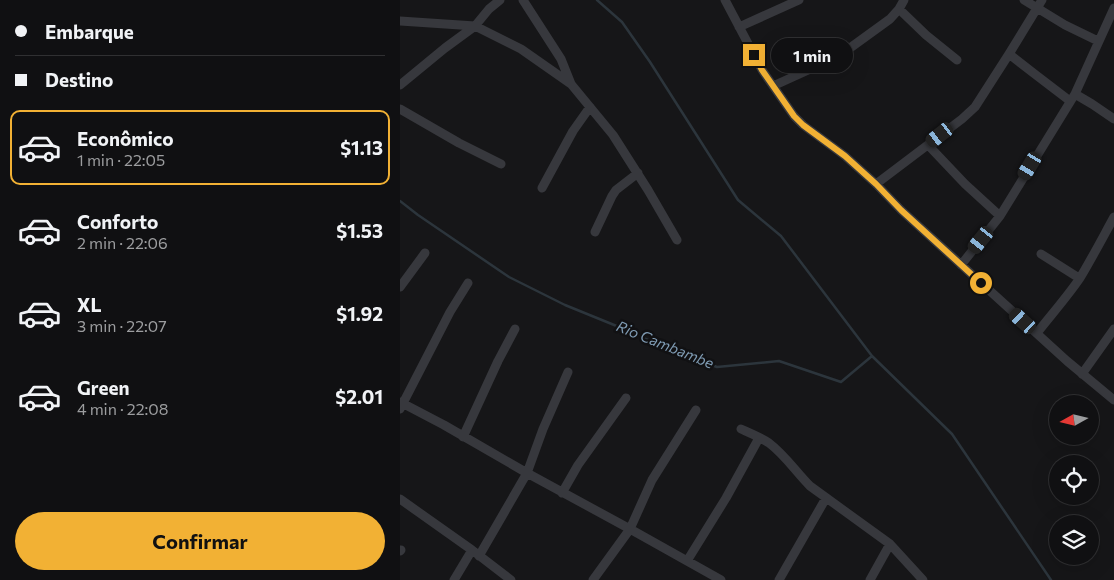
<!DOCTYPE html>
<html lang="pt">
<head>
<meta charset="utf-8">
<style>
  :root { --surface:#101012; --page:#19191b; --text:#f1f3f6; --muted:#9c9d9f; --line:#303032; --accent:#f2b134 }
  body { margin:0; font-family:Commissioner,sans-serif; background:var(--page); color:var(--text); height:100vh; display:flex; flex-direction:column; font-size:19px; white-space:nowrap }
  * { box-sizing:border-box; margin:0 }
  p { font-size:16px; color:var(--muted) }
  .icon { flex:none; width:28px; height:28px; fill:none; stroke:currentColor; stroke-width:2; stroke-linecap:round; stroke-linejoin:round }
  .map { position:relative; flex:1; overflow:hidden }
  .drawer { display:flex; flex-direction:column; background:var(--surface); width:400px }
  .drawer>* { flex:none }
  .top-card { display:grid; align-content:center; height:110px; padding:0 15px; background:var(--surface) }
  .needle { width:32px; rotate:262deg }
  .fabs { position:absolute; left:649px; top:395px; display:grid; gap:10px }
  .fabs a { display:grid; place-items:center; width:50px; height:50px; border-radius:50%; background:var(--surface); box-shadow:0 5px 20px #0002,0 0 0 1px var(--line); font-size:25px }
  .end { position:absolute; width:22px; height:22px; margin:-11px; border:6px solid #f2b134; background:#111; box-shadow:0 0 0 2px #111 }
  .from { border-radius:50% }
  .bubble { position:absolute; height:35px; border-radius:18px; background:var(--surface); box-shadow:0 5px 20px #0002,0 0 0 1px var(--line); font-size:16px; font-weight:700; line-height:35px; text-align:center }
  .car { position:absolute; width:15px; height:30px; margin:-15px -8px; border-radius:6px; box-shadow:0 0 4px 1px #0007; background:linear-gradient(#222 24%,#8ab4d8 0 40%,#222 0 76%,#8ab4d8 0 86%,#222 0) }
  .top-card b { display:flex; align-items:center; gap:18px; height:48px; font-size:19px }
  .top-card b+b { border-top:1px solid var(--line) }
  .top-card i { width:12px; height:12px; background:var(--text) }
  ul { padding:0; list-style:none }
  li { display:flex; align-items:center; gap:15px; height:75px; margin:0 10px 8px; padding:0 5px; border:2px solid transparent; border-radius:10px }
  li div { flex:1 }
  li b { display:block; font-size:19px }
  li em { font-style:normal; font-weight:700 }
  li.current { border-color:var(--accent) }
  li>.icon { width:45px; height:45px; stroke-width:1.5 }
  .cta { display:flex; gap:10px; margin-top:auto; padding:10px 15px }
  .cta a { flex:1; height:58px; border-radius:30px; background:var(--accent); color:#111; font-size:20px; font-weight:700; line-height:58px; text-align:center }
  main { display:flex; flex:1; min-height:0 }
  .map>svg:first-child { display:block }
  .lines { fill:none; stroke-linecap:round; stroke-linejoin:round }
  .stream { stroke:#2c353c; stroke-width:2.5 }
  .minor { stroke:#37383d; stroke-width:9 }
  .route { stroke:#f2b134; stroke-width:6 }
  .labels { text-anchor:middle; stroke-width:5; stroke-linejoin:round; paint-order:stroke }
  .water-label { font-size:15px; font-style:italic; fill:#7f9bb3; stroke:#111113 }
</style>
</head>
<body>
<main>
<section class="drawer">
<div class="top-card">
<b><i class="from"></i>Embarque</b>
<b><i></i>Destino</b>
</div>
<ul>
<li class="current"><svg class="icon" aria-label="car" viewBox="0 0 24 24"><path d="M5 17H2v-5l4-1 3-4h7l3 4 3 1v5h-3M9 17h6M6 11h13"/><circle cx="7" cy="17" r="2"/><circle cx="17" cy="17" r="2"/></svg><div><b>Econômico</b><p>1 min · 22:05</p></div><em>$1.13</em></li>
<li><svg class="icon" aria-label="car" viewBox="0 0 24 24"><path d="M5 17H2v-5l4-1 3-4h7l3 4 3 1v5h-3M9 17h6M6 11h13"/><circle cx="7" cy="17" r="2"/><circle cx="17" cy="17" r="2"/></svg><div><b>Conforto</b><p>2 min · 22:06</p></div><em>$1.53</em></li>
<li><svg class="icon" aria-label="car" viewBox="0 0 24 24"><path d="M5 17H2v-5l4-1 3-4h7l3 4 3 1v5h-3M9 17h6M6 11h13"/><circle cx="7" cy="17" r="2"/><circle cx="17" cy="17" r="2"/></svg><div><b>XL</b><p>3 min · 22:07</p></div><em>$1.92</em></li>
<li><svg class="icon" aria-label="car" viewBox="0 0 24 24"><path d="M5 17H2v-5l4-1 3-4h7l3 4 3 1v5h-3M9 17h6M6 11h13"/><circle cx="7" cy="17" r="2"/><circle cx="17" cy="17" r="2"/></svg><div><b>Green</b><p>4 min · 22:08</p></div><em>$2.01</em></li>
</ul>
<div class="cta"><a>Confirmar</a></div>
</section>
<div class="map">
<svg width="714" height="580" viewBox="0 0 714 580">
  <rect width="100%" height="100%" fill="#161618"/>
  <g class="lines">
    <!-- stream -->
    <path class="stream" d="M197 0 222 22 250 62 338 200 381 236 472 356
      M0 201 18 215 109 277 165 305 224 329 263 347 317 367 379 361 441 382 472 356 552 434 651 580"/>
    <!-- minor -->
    <path class="minor" d="M123 0 161 59 171 84
      M325 0 362 70 394 116 403 125 445 156 476 184 501 210 667 361 714 400
      M624 0 665 25 698 41
      M499 9 526 35 557 60
      M0 21 75 26 121 49 171 84 213 135 248 190 277 240
      M339 27 399 0
      M609 54 636 75 670 101
      M0 85 45 48 75 26 89 9 100 0
      M373 86 439 56 490 19 499 9 504 0
      M675 94 692 104 714 119
      M0 109 59 143 101 164
      M528 145 565 184 600 216
      M476 184 562 119 575 107 609 54 642 0
      M142 188 173 131 190 107
      M195 232 212 196 216 190 238 173
      M641 254 679 278
      M561 265 600 216 675 94 714 8
      M0 287 25 253
      M637 333C651 315 667 297 680 278 692 258 703 237 714 217
      M682 374 714 329
      M0 402 44 425 127 473 230 529 321 580
      M0 409 50 312 68 283
      M341 429C350 433 360 437 369 443 385 455 396 472 410 486L490 544 523 580
      M63 437 98 361 115 329
      M162 493 178 465 226 398
      M0 499 72 550 111 580
      M0 551 1 550
      M79 556 127 473 143 429 168 372
      M287 561 326 498 359 438
      M54 580 72 550
      M193 580 230 529 252 480 296 410
      M379 580 426 498
      M470 580 490 544"/>
  </g>
  <g class="lines">
    <!-- route -->
    <path class="route" d="M354 55 362 70 394 116 403 125 445 156 466 175 476 184 501 210 581 283"/>
  </g>
  <g class="labels">
    <!-- water labels -->
    <g class="water-label">
      <text transform="translate(265 345) rotate(22)" y="5">Rio Cambambe</text>
    </g>
  </g>
</svg>
<div class="fabs">
<a><svg class="needle" viewBox="-14 -14 28 28"><path d="M0-13l5 13h-10z" fill="#e53935"/><path d="M0 13l5-13h-10z" fill="#9c9d9f"/></svg></a>
<a><svg class="icon" aria-label="locate" viewBox="0 0 24 24"><circle cx="12" cy="12" r="6"/><path d="M12 2v4M12 18v4M2 12h4M18 12h4"/></svg></a>
<a><svg class="icon" aria-label="layers" viewBox="0 0 24 24"><path d="M12 4l9 5-9 5-9-5zM3 14l9 5 9-5"/></svg></a>
</div>
<i class="end from" style="left:581px;top:283px"></i>
<i class="end" style="left:354px;top:55px"></i>
<div class="bubble" style="left:371px;top:38px;width:82px">1 min</div>
<i class="car" style="left:540px;top:135px;rotate:232deg"></i>
<i class="car" style="left:630px;top:166px;rotate:211deg"></i>
<i class="car" style="left:581px;top:240px;rotate:219deg"></i>
<i class="car" style="left:623px;top:321px;rotate:312deg"></i>
</div>
</main>
</body>
</html>
